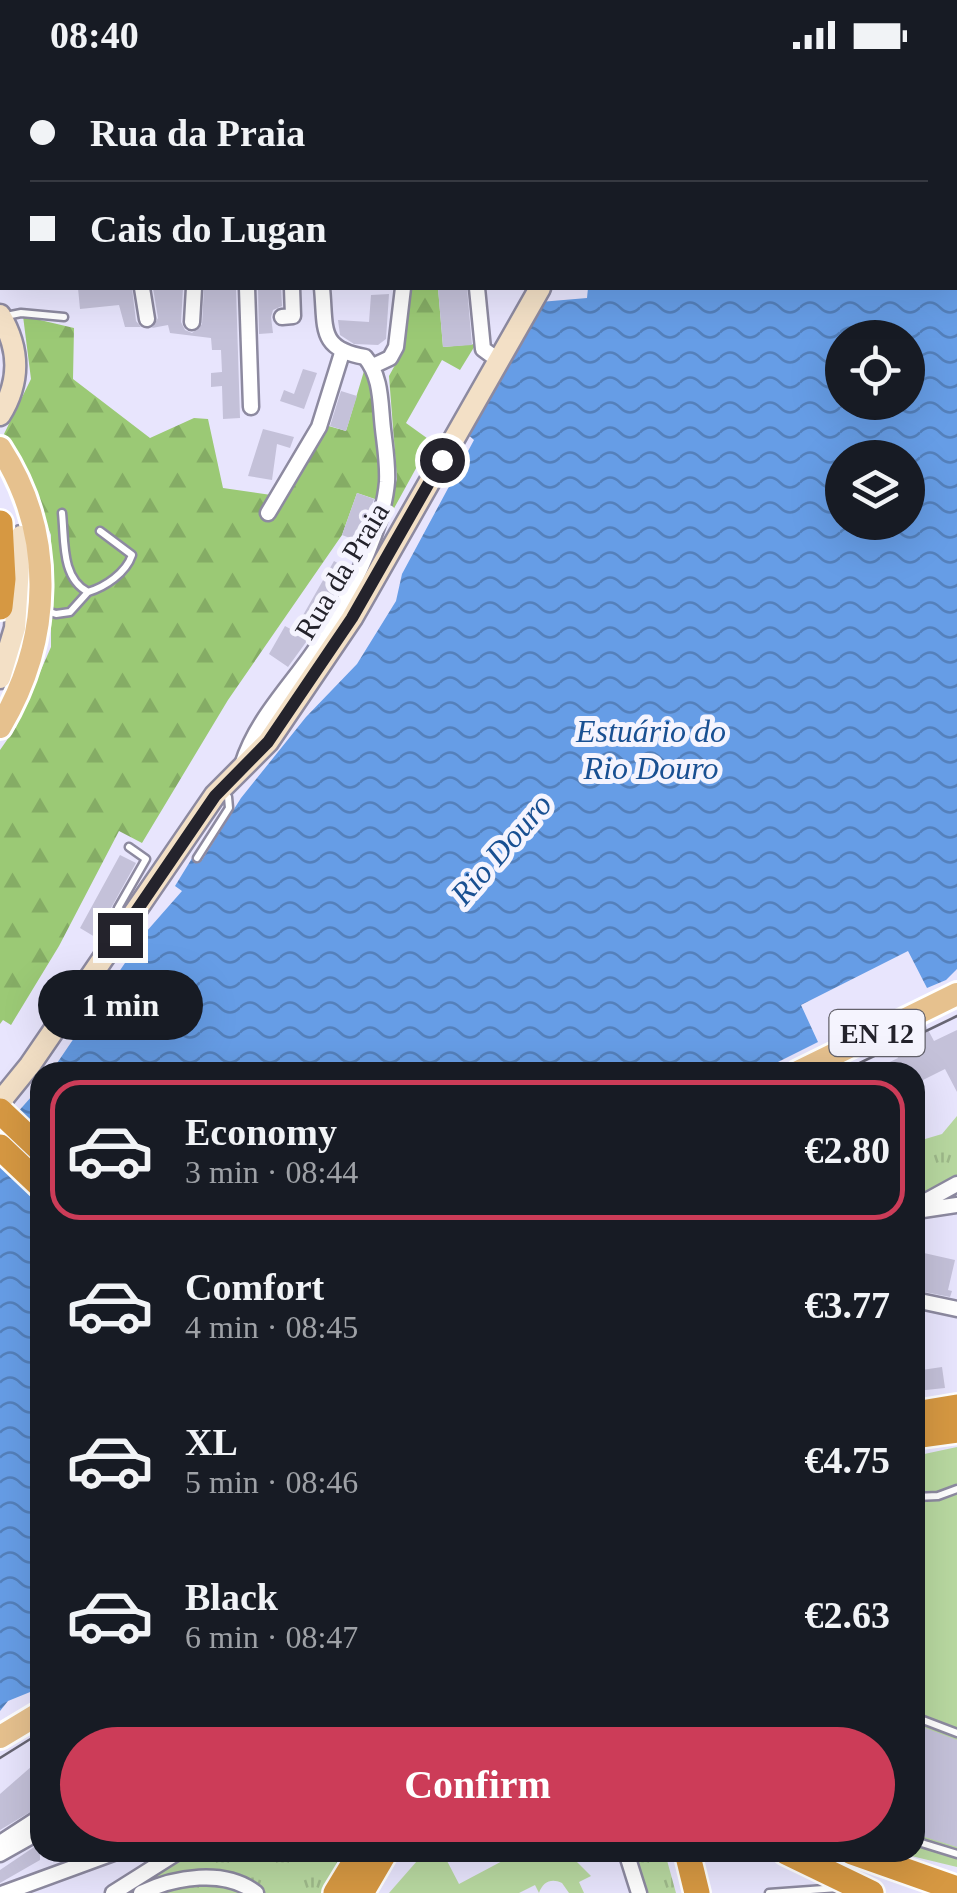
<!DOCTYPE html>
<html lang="en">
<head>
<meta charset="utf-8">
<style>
  :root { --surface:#171b24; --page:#242831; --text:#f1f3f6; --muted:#9ea1a6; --line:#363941; --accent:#cc3c58 }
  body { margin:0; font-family:"Times New Roman",serif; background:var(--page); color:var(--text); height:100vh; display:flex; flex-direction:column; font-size:38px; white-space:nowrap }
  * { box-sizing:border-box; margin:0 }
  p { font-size:32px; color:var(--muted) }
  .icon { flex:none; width:55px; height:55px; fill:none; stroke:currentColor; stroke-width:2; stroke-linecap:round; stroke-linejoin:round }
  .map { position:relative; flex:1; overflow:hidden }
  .details { position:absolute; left:30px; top:992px; width:895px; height:800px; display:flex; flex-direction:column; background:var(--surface); border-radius:30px; box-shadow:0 10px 40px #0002 }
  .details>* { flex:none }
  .guide { position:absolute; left:0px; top:0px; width:958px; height:220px; box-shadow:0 10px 40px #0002; display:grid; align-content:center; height:220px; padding:0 30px; background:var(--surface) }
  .tools { position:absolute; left:825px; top:250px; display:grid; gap:20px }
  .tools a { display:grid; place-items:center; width:100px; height:100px; border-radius:50%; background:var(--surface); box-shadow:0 10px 40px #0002; font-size:50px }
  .end { position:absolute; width:45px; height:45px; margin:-22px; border:12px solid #24232c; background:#fff; box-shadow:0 0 0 5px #fff }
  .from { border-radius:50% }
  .bubble { position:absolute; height:70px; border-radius:35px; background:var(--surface); box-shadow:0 10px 40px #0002; font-size:32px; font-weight:600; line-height:70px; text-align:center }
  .guide b { display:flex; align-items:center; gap:35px; height:95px; font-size:38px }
  .guide b+b { border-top:2px solid var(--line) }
  .guide i { width:25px; height:25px; background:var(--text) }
  ul { padding:18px 0 0; list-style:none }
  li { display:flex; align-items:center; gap:30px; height:140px; margin:0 20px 15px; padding:0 10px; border:5px solid transparent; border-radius:30px }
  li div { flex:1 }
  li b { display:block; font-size:38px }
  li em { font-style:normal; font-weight:600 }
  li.current { border-color:var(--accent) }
  li>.icon { width:90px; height:90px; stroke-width:1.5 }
  .cta { display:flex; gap:20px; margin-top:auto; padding:20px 30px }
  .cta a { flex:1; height:115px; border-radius:60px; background:var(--accent); color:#fff; font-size:40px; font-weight:600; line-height:115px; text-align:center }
  .status { display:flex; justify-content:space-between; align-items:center; height:70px; padding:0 50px; background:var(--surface); direction:ltr }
  .status svg { height:28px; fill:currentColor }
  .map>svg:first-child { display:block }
  .grass { fill:url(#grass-tufts) }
  .forest { fill:url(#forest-firs) }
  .garden { fill:#b8d8a0 }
  .water { fill:url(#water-waves); fill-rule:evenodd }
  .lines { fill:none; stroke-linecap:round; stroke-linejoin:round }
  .ferry { stroke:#195092; stroke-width:2.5; stroke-dasharray:12 10; stroke-linecap:butt }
  .building { fill:#c4c1d9 }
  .lane-casing { stroke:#8d8aa0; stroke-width:11 }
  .street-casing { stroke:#8d8aa0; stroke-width:19 }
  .secondary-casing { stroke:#8d8aa0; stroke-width:25 }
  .primary-casing { stroke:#fff; stroke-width:28 }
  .highway-casing { stroke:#fff; stroke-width:30 }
  .lane { stroke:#fff; stroke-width:6 }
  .street { stroke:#fff; stroke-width:14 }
  .secondary { stroke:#f3e0c6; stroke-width:20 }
  .primary { stroke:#e6c18e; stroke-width:22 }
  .highway { stroke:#d69842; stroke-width:25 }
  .tram { stroke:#676573; stroke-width:2.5 }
  .route { stroke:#24232c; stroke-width:12 }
  .labels { text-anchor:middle; stroke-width:10; stroke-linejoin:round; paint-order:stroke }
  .shield { fill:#f5f4fe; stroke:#63626b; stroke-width:2.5 }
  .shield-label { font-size:28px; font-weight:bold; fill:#24232c }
  .street-label { font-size:30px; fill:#24232c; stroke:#f5f4fe }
  .water-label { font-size:32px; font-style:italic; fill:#195092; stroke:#f5f4fe }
</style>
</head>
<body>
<div class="status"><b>08:40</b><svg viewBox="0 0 49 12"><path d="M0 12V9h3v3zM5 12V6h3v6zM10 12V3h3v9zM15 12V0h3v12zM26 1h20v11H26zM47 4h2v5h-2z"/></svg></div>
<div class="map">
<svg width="957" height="1823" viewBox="0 0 957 1823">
  <defs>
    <pattern id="grass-tufts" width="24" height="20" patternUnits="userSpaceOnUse" patternTransform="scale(2.5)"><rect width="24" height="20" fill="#b8d8a0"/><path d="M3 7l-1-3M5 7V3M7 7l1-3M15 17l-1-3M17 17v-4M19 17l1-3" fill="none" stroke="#9eb98a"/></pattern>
    <pattern id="forest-firs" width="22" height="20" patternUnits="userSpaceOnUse" patternTransform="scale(2.5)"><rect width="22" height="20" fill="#9bc975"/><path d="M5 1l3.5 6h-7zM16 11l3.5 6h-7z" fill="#85ac65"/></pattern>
    <pattern id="water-waves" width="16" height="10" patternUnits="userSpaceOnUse" patternTransform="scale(2.5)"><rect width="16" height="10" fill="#669de6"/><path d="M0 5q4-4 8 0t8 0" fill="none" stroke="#5480bb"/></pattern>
  </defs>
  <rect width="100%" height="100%" fill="#e8e5fd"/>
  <!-- grass -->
  <path class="grass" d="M957 1046V1110L915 1130V1072L942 1064Z
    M194 1783H351L329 1823H128Z
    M632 1783H665L676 1823H645Z"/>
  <!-- forest -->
  <path class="forest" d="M408 218H438L443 277 476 274 460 300 442 290 406 353 431 371 381 462 397 409 389 306 400 286Z
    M23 246 74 258 73 309 150 368 194 348 208 349 223 418 278 426 325 355 346 361 364 301C383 332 381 394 381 431L357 423 342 465 228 630 142 773 119 761 59 876 11 955 3 950 0 954V680L16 657 51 577V465L28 405 4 364 31 309Z"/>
  <!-- garden -->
  <path class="garden" d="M957 1377V1797L899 1783 915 1782V1386Z
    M424 1783H451L445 1787 459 1814 508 1788 506 1783H568L591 1806 579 1812 584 1823H569L562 1813C551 1808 543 1812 539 1823L535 1815 519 1823H389Z"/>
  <!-- water -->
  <path class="water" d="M674 0H957V899L946 910 927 918 908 881 801 935 818 972 770 996 724 1002H51L146 862 182 821 175 816 194 785 202 790 241 728 306 647 357 594 396 531 402 504 474 370 465 362 520 275 517 272 540 232 587 228 588 218H955V2H673ZM842 268H908V332H842ZM842 388H908V452H842Z
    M40 1017V1618L8 1631 0 1641V1062Z"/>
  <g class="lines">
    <!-- ferry -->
    <path class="ferry" d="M955 167 957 168"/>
  </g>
  <!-- building -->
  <path class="building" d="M78 218H132L136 251 141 257H125L119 235 80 239Z
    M153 218H183L181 252 185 260 192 263 202 254 204 218H236L240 348 223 349 222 316 211 317V303L222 302 221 280H212L211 268 170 263 168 255 152 258 158 248Z
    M258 218H281L282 236 273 240 271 247 273 263 259 264Z
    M438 218H467L472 275 443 277Z
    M389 224 386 269 378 275 354 274 340 265 338 250 369 252 371 225Z
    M303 299 317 303 304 339 280 331 284 320 294 324Z
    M341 321 357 326 346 361 330 356Z
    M263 359 294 367 290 378 277 374 272 410 248 406Z
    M357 423 374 429 360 472 342 465Z
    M334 491 348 499 317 557 288 597 269 584 285 556 294 561Z
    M120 785 136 793 95 867 80 858Z
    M926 956 934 971 957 960V1022L945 999 915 1014V1002H869L898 988 891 973Z
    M915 1181 955 1190 948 1220 952 1221 950 1227 915 1220Z
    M942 1297 945 1318 916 1321 915 1301Z
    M915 1654 957 1670V1777L915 1764Z
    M40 1689V1736L0 1760V1724Z
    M40 1773V1790L0 1813V1800Z"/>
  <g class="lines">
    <!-- lane casing -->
    <g class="lane-casing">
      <path id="lane" d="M6 246 21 243 64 247
        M62 443C65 471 61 508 88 522 105 517 126 503 132 485L100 461
        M44 540 56 544 70 542 88 522
        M197 788 229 738 228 727 222 720
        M127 845 118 838 146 789 129 777
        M915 1427 938 1426 957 1419
        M915 1647 957 1663
        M915 1771 957 1784
        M769 1823 838 1818"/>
    </g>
    <!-- street casing -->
    <g class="street-casing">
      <path id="street" d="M457 0V2
        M520 0 521 2
        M575 0V2
        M419 2V0
        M0 89 2 88
        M0 150H2
        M142 218 147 249
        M247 218 251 337
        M477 218 483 279 498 290
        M282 247 293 246 292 218
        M192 252 194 218
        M373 296 390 288 396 277 403 218
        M268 443 319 357 342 283
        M242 695C256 650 289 618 315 580 343 539 383 462 387 412 388 394 385 377 383 359 380 334 382 307 365 287 318 279 326 258 322 218
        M915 1137 957 1114
        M916 1141 957 1135
        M915 1230 957 1239
        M0 1773 40 1747
        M626 1782 639 1823
        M0 1784 32 1766
        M4 1823 116 1782
        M113 1823 178 1782
        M141 1823C174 1807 225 1798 256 1823"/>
    </g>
    <!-- secondary casing -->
    <g class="secondary-casing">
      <path id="secondary" d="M664 2 665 0
        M0 245C20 279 21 311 0 345
        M0 608 15 558 21 466
        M0 1032 30 995 215 725 268 672 352 548 540 218"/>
    </g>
    <!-- primary casing -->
    <g class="primary-casing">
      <path id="primary" d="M0 378C56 464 52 570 0 657
        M798 1002 957 924
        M0 1667 40 1643"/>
    </g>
    <!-- highway casing -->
    <g class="highway-casing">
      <path id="highway" d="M0 453 3 509 0 537
        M0 1041 40 1079
        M0 1077 40 1115
        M915 1344 957 1337
        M915 1366 957 1360
        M687 1782 697 1823
        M786 1782 871 1823
        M852 1782 957 1819
        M336 1823 361 1782
        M361 1823 385 1782"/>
    </g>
    <!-- lane -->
    <use href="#lane" class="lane"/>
    <!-- street -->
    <use href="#street" class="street"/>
    <!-- secondary -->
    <use href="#secondary" class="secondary"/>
    <!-- primary -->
    <use href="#primary" class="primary"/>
    <!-- highway -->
    <use href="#highway" class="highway"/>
    <!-- tram -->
    <path class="tram" d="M841 1002 957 946
      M0 1688 40 1663"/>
  </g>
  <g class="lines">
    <!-- route -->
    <path class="route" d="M120 865 215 726 268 672 352 548 442 390"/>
  </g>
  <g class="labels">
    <!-- shield labels -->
    <rect class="shield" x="829.5" y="940" width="95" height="46" rx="8"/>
    <g class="shield-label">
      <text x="877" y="973">EN 12</text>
    </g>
    <!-- street labels -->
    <g class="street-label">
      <text transform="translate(342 501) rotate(-59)" y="10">Rua da Praia</text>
    </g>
    <!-- water labels -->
    <g class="water-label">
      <text x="651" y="672">Estuário do<tspan x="651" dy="37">Rio Douro</tspan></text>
      <text transform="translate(501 779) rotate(-49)" y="11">Rio Douro</text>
    </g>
  </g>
</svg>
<div class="tools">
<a><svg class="icon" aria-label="locate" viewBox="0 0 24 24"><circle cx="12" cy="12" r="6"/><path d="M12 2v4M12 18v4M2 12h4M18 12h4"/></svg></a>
<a><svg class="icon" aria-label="layers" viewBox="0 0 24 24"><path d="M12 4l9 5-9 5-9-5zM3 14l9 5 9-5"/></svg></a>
</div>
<i class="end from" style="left:442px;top:390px"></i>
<i class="end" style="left:120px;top:865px"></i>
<div class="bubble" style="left:38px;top:900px;width:165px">1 min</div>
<div class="guide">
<b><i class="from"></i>Rua da Praia</b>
<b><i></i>Cais do Lugan</b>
</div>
<section class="details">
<ul>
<li class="current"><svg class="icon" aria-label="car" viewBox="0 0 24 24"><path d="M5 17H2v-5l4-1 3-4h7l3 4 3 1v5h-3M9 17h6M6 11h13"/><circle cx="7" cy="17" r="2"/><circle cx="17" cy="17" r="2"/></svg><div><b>Economy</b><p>3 min · 08:44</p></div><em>€2.80</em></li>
<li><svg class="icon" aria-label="car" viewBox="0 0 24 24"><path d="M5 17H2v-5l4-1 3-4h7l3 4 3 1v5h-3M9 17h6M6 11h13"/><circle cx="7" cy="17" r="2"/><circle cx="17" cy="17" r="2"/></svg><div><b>Comfort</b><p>4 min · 08:45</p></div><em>€3.77</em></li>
<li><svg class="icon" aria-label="car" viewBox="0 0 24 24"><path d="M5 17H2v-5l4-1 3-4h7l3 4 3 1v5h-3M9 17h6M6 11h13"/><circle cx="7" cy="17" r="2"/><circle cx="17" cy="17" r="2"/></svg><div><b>XL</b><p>5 min · 08:46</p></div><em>€4.75</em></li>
<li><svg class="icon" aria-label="car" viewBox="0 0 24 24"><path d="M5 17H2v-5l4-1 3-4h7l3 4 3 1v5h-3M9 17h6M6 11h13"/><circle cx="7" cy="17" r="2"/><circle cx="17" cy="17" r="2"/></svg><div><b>Black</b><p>6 min · 08:47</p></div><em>€2.63</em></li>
</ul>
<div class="cta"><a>Confirm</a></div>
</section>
</div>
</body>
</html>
